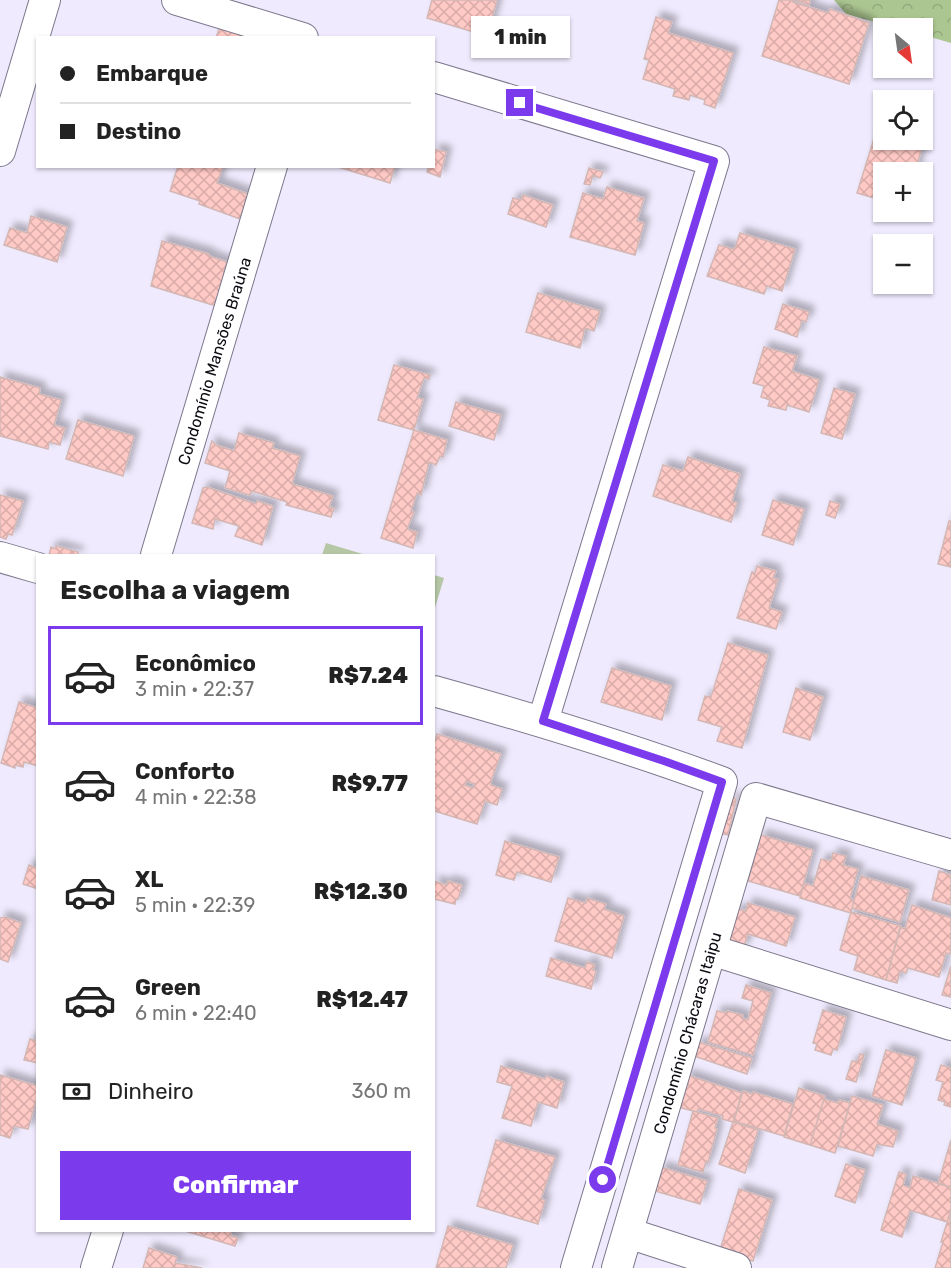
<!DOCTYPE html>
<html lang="pt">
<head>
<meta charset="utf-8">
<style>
  :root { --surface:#fff; --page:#f6f6f6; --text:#222; --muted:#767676; --line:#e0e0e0; --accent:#7c3aed }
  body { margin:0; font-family:Rubik,sans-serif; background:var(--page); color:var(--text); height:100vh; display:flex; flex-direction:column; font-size:22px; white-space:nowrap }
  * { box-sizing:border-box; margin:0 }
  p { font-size:20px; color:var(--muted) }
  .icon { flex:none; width:33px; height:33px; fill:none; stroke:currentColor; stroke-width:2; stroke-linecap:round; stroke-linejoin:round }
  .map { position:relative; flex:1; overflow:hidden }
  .panel { position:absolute; left:36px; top:554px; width:399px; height:678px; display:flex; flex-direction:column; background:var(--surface); border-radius:0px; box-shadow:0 2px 4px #0004 }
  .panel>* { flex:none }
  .guide { position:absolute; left:36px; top:36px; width:399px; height:132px; border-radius:0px; box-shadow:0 2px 4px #0004; display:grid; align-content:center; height:132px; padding:0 24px; background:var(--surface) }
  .needle { width:39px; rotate:151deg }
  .buttons { position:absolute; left:873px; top:18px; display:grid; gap:12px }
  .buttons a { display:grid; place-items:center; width:60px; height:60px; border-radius:0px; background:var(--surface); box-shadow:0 2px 4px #0004; font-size:30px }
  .end { position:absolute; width:27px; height:27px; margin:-14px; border:8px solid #7c3aed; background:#fff; box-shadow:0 0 0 3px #fff }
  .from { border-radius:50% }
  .bubble { position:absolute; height:42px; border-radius:0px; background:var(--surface); box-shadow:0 2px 4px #0004; font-size:20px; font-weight:800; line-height:42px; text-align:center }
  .guide b { display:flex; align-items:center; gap:21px; height:57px; font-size:22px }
  .guide b+b { border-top:2px solid var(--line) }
  .guide i { width:15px; height:15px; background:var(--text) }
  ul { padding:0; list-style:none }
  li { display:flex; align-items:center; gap:18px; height:99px; margin:0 12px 9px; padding:0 12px; border:3px solid transparent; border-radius:0px }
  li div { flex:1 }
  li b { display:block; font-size:22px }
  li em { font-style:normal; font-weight:800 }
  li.active { border-color:var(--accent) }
  li>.icon { width:54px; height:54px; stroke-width:1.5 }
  h2 { padding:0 24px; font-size:27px; line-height:72px }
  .pay { display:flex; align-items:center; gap:15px; height:66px; padding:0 24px; font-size:22px }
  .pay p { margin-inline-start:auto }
  .cta { display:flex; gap:12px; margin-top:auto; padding:12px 24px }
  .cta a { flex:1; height:69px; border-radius:0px; background:var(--accent); color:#fff; font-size:24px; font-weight:800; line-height:69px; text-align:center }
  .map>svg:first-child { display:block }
  .forest { fill:url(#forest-crowns) }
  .pitch { fill:#b6c7a6 }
  .building { fill:url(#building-cross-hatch); stroke:#d3b7b5; stroke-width:1.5; fill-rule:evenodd; filter:url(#shadow) }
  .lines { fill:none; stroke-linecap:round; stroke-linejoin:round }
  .minor-casing { stroke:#7d778c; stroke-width:32 }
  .minor { stroke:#fff; stroke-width:30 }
  .route { stroke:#7c3aed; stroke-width:8 }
  .labels { text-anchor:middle; stroke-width:4.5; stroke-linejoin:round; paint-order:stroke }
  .street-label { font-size:16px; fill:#0e0b13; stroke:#fff }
</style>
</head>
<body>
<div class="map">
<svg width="951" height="1268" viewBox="0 0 951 1268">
  <defs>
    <pattern id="forest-crowns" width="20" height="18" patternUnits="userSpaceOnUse" patternTransform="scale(1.5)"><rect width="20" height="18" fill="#acc691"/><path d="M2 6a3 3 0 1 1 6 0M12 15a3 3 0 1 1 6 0" fill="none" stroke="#93a97c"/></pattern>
    <pattern id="building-cross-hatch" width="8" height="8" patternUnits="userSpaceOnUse" patternTransform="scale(1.5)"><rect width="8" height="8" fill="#ffc9c5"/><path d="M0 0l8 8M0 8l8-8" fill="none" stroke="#d9aba8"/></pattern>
    <filter id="shadow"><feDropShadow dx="5.5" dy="-5.5" stdDeviation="3" flood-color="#0004"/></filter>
  </defs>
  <rect width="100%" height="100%" fill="#efeafd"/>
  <!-- forest -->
  <path class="forest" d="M834 0H951V43L923 35 922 28H897L846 14Z"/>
  <!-- pitch -->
  <path class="pitch" d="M326 543 366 555H322Z
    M434 575 444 578 434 611Z"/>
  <!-- building -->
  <path class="building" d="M432 0H497L487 36 427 18Z
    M779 0H794L793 2 828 13 830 9 869 23 849 84 762 56Z
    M795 0H810L809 5Z
    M656 17 672 22 668 33 733 53 715 108 704 104 705 100 690 95 689 100 673 96 675 89 643 79 649 60 644 59Z
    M220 26 257 38H216Z
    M876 132 884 135V140H898L922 147 915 172H884V201L857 193Z
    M434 149 446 152 440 177 427 172 429 166H434Z
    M178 166H223L217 183 248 194 240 219 199 204 200 201 170 191Z
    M335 166H395L390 183Z
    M589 168 603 172 600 178 593 175 590 185 584 184Z
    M607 187 644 198 637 221 644 223 635 255 570 237 583 193 603 199Z
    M523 195 553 205 546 227 508 214 513 198 521 200Z
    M31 216 67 227 57 262 4 245 10 228 27 233Z
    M740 233 795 249 782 291 767 286 764 294 707 276 719 245 733 249 735 248Z
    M162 241 209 254V256L227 262 216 306 151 286Z
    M538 293 600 311 594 331 585 328 580 348 526 332Z
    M783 304 809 312 806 322 802 320 797 337 775 329Z
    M764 347 797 356 792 371 819 380 809 412 787 405 786 410 768 406 770 400 761 397 764 386 753 383Z
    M394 365 430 375 429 379 424 378 417 398 423 399 414 430 378 420Z
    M0 377 40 388 39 394 61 400 54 425 65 428 60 445 49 442 48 449 0 436Z
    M834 388 855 394 842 439 821 433Z
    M456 402 501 415 494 440 449 426Z
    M78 420 134 436 123 476 66 459Z
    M414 430 447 440 443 457 440 456 436 465 429 462 421 495 417 493 411 511 414 512 407 529 417 532 413 548 381 538Z
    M239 433 274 443 272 448 300 456 292 484 333 496 329 507 334 508 331 517 286 505 287 502 252 491 250 495 225 488 230 471 205 463 212 441 216 445 234 451Z
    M688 457 740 474 732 501 737 503 731 522 653 496 663 465 683 471Z
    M207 487 256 504 257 501 273 506 262 545 235 536 239 526 215 519 213 529 192 523 203 488Z
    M0 495 23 501 12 535 8 534 6 539 0 537Z
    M773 500 804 509 793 545 762 535Z
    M830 501 840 504 835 518 826 515Z
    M949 521H951V567L938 564Z
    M56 546 78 552V555H49L51 547 56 549Z
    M757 566 776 571 773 578 778 579 769 608 782 612 776 629 737 618 752 572 755 573Z
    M728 643 768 655 742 748 717 741 722 727 698 720 705 696 711 697Z
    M612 668 671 686 662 720 601 702Z
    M796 688 823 697 810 740 783 732Z
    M19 702 37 708 38 766 24 762 23 767 15 765V768L1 763Z
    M437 734 501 754 491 781V785L502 789 497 805 485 801 477 824 434 811V744ZM466 781 475 784 473 788 465 785Z
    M733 796 736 800 728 835 719 833Z
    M761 835 813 850 800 896 748 881Z
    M505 841 559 857 551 882 517 872 514 880 496 875Z
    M833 853 846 856 843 865 858 869 850 899 854 900 851 913 800 898 804 883 813 886 821 859 831 861Z
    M38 863V889L23 884 29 865 36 868Z
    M939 871 951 875V905L932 900Z
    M861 876 909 890 900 922 852 908Z
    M434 881 447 885 448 881 462 885 458 899H456L455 904 434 899Z
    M568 898 586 903 587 898 606 904 604 909 624 916 612 958 555 941Z
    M748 903 795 917 786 946 748 934 743 949 724 944 737 909 746 911Z
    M912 905 951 918V948L950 954 946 953 939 977 908 968 906 973 900 971 897 983 886 980 900 927 905 929Z
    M851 912 901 926 886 980 854 970 858 956 840 950Z
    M5 917 21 923 8 962 0 959V918Z
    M551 958 585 968 587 962 595 965 593 970 596 971 591 989 546 976Z
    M951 966V997L942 995Z
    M746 985 771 993 753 1055 708 1042 717 1011 726 1013 727 1011 743 1015 742 1018 748 1020 753 1001 742 998Z
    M823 1010 846 1017 837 1050 833 1049 831 1055 815 1050 817 1044 813 1043Z
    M30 1039 38 1041V1063L24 1060Z
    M698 1042 752 1058 747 1074 694 1056Z
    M886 1050 916 1058 902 1105 872 1096Z
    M860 1054 864 1055 856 1082 846 1079 852 1061 856 1062 858 1060Z
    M941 1065 951 1068V1107L944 1105 945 1102 938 1100 943 1082 936 1080Z
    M501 1066 545 1079 546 1076 564 1082 557 1108 538 1102 531 1126 502 1118 512 1086 497 1082Z
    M0 1075 38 1086V1094L28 1129 14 1126 10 1138 0 1135Z
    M687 1075 742 1093 733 1122 722 1119 723 1116 698 1109 697 1112 678 1107Z
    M799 1088 825 1096 810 1145 784 1137Z
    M743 1091 752 1094 753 1092 793 1104 784 1136 734 1121Z
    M852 1096 883 1105 877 1124 898 1131 893 1147 877 1144 873 1156 838 1146Z
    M824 1099 838 1103 839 1100 850 1103 835 1153 810 1145Z
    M693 1111 718 1118 715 1128 717 1129 708 1162 706 1161 703 1172 678 1165Z
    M733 1122 758 1130 745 1173 719 1164Z
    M496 1140 555 1157 541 1199 545 1200 538 1224 477 1206Z
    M951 1140V1187L938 1184Z
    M846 1164 865 1170 855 1203 835 1196Z
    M661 1167 707 1181 700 1204 655 1191Z
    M899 1172 906 1174 903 1185 910 1188 913 1176 951 1187V1210L947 1222 910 1210 902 1237 881 1230Z
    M739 1189 772 1200 753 1261 720 1250Z
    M950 1213 951 1268H935L943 1242H941Z
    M448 1226 513 1245 506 1268H436Z
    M182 1230H231V1236L238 1238 235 1246Z
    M149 1248 177 1257 175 1263 202 1268H143Z"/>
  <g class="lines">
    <!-- minor casing -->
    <g class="minor-casing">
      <path id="minor" d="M177 0 303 38
        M434 77 714 161 543 721
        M0 151 45 0
        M156 555 272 166
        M0 557 38 568
        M434 691C531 718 627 747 722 782L576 1268
        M711 950 951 1025
        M628 1233 736 1268
        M96 1268 108 1230
        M617 1268 756 798 951 855"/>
    </g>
    <!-- minor -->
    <use href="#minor" class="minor"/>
  </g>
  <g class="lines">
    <!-- route -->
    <path class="route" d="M520 103 714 161 543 721 664 761 722 782 603 1180"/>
  </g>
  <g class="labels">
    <!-- street labels -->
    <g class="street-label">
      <text transform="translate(214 361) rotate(-73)" y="6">Condomínio Mansões Braúna</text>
      <text transform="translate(687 1033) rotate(-74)" y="6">Condomínio Chácaras Itaipu</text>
    </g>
  </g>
</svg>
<div class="buttons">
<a><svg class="needle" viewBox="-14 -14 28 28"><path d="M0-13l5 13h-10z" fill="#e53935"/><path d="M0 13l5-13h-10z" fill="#767676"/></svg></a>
<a><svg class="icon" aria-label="locate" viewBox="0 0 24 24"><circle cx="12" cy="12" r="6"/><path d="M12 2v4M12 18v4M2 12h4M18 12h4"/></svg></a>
<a>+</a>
<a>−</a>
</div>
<i class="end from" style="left:603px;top:1180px"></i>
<i class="end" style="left:520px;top:103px"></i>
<div class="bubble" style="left:471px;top:16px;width:99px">1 min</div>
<div class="guide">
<b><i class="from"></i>Embarque</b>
<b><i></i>Destino</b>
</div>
<section class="panel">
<h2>Escolha a viagem</h2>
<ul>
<li class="active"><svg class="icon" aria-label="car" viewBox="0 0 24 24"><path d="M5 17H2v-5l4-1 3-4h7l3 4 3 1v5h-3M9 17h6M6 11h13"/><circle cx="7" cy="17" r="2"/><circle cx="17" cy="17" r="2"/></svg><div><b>Econômico</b><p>3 min · 22:37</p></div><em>R$7.24</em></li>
<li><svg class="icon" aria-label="car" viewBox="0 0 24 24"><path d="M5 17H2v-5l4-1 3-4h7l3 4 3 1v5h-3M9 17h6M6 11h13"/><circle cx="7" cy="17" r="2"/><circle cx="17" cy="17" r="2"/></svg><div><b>Conforto</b><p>4 min · 22:38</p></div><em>R$9.77</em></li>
<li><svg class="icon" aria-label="car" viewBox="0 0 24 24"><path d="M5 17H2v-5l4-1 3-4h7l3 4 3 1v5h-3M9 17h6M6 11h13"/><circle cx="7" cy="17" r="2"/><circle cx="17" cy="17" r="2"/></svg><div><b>XL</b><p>5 min · 22:39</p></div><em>R$12.30</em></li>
<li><svg class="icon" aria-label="car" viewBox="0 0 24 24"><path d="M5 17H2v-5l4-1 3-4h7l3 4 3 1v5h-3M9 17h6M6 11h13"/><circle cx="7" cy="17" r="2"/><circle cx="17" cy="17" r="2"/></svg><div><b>Green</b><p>6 min · 22:40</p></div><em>R$12.47</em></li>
</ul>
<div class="pay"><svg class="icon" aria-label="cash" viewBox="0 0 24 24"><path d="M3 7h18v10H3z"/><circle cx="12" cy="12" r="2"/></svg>Dinheiro<p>360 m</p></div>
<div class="cta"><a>Confirmar</a></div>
</section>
</div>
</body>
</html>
